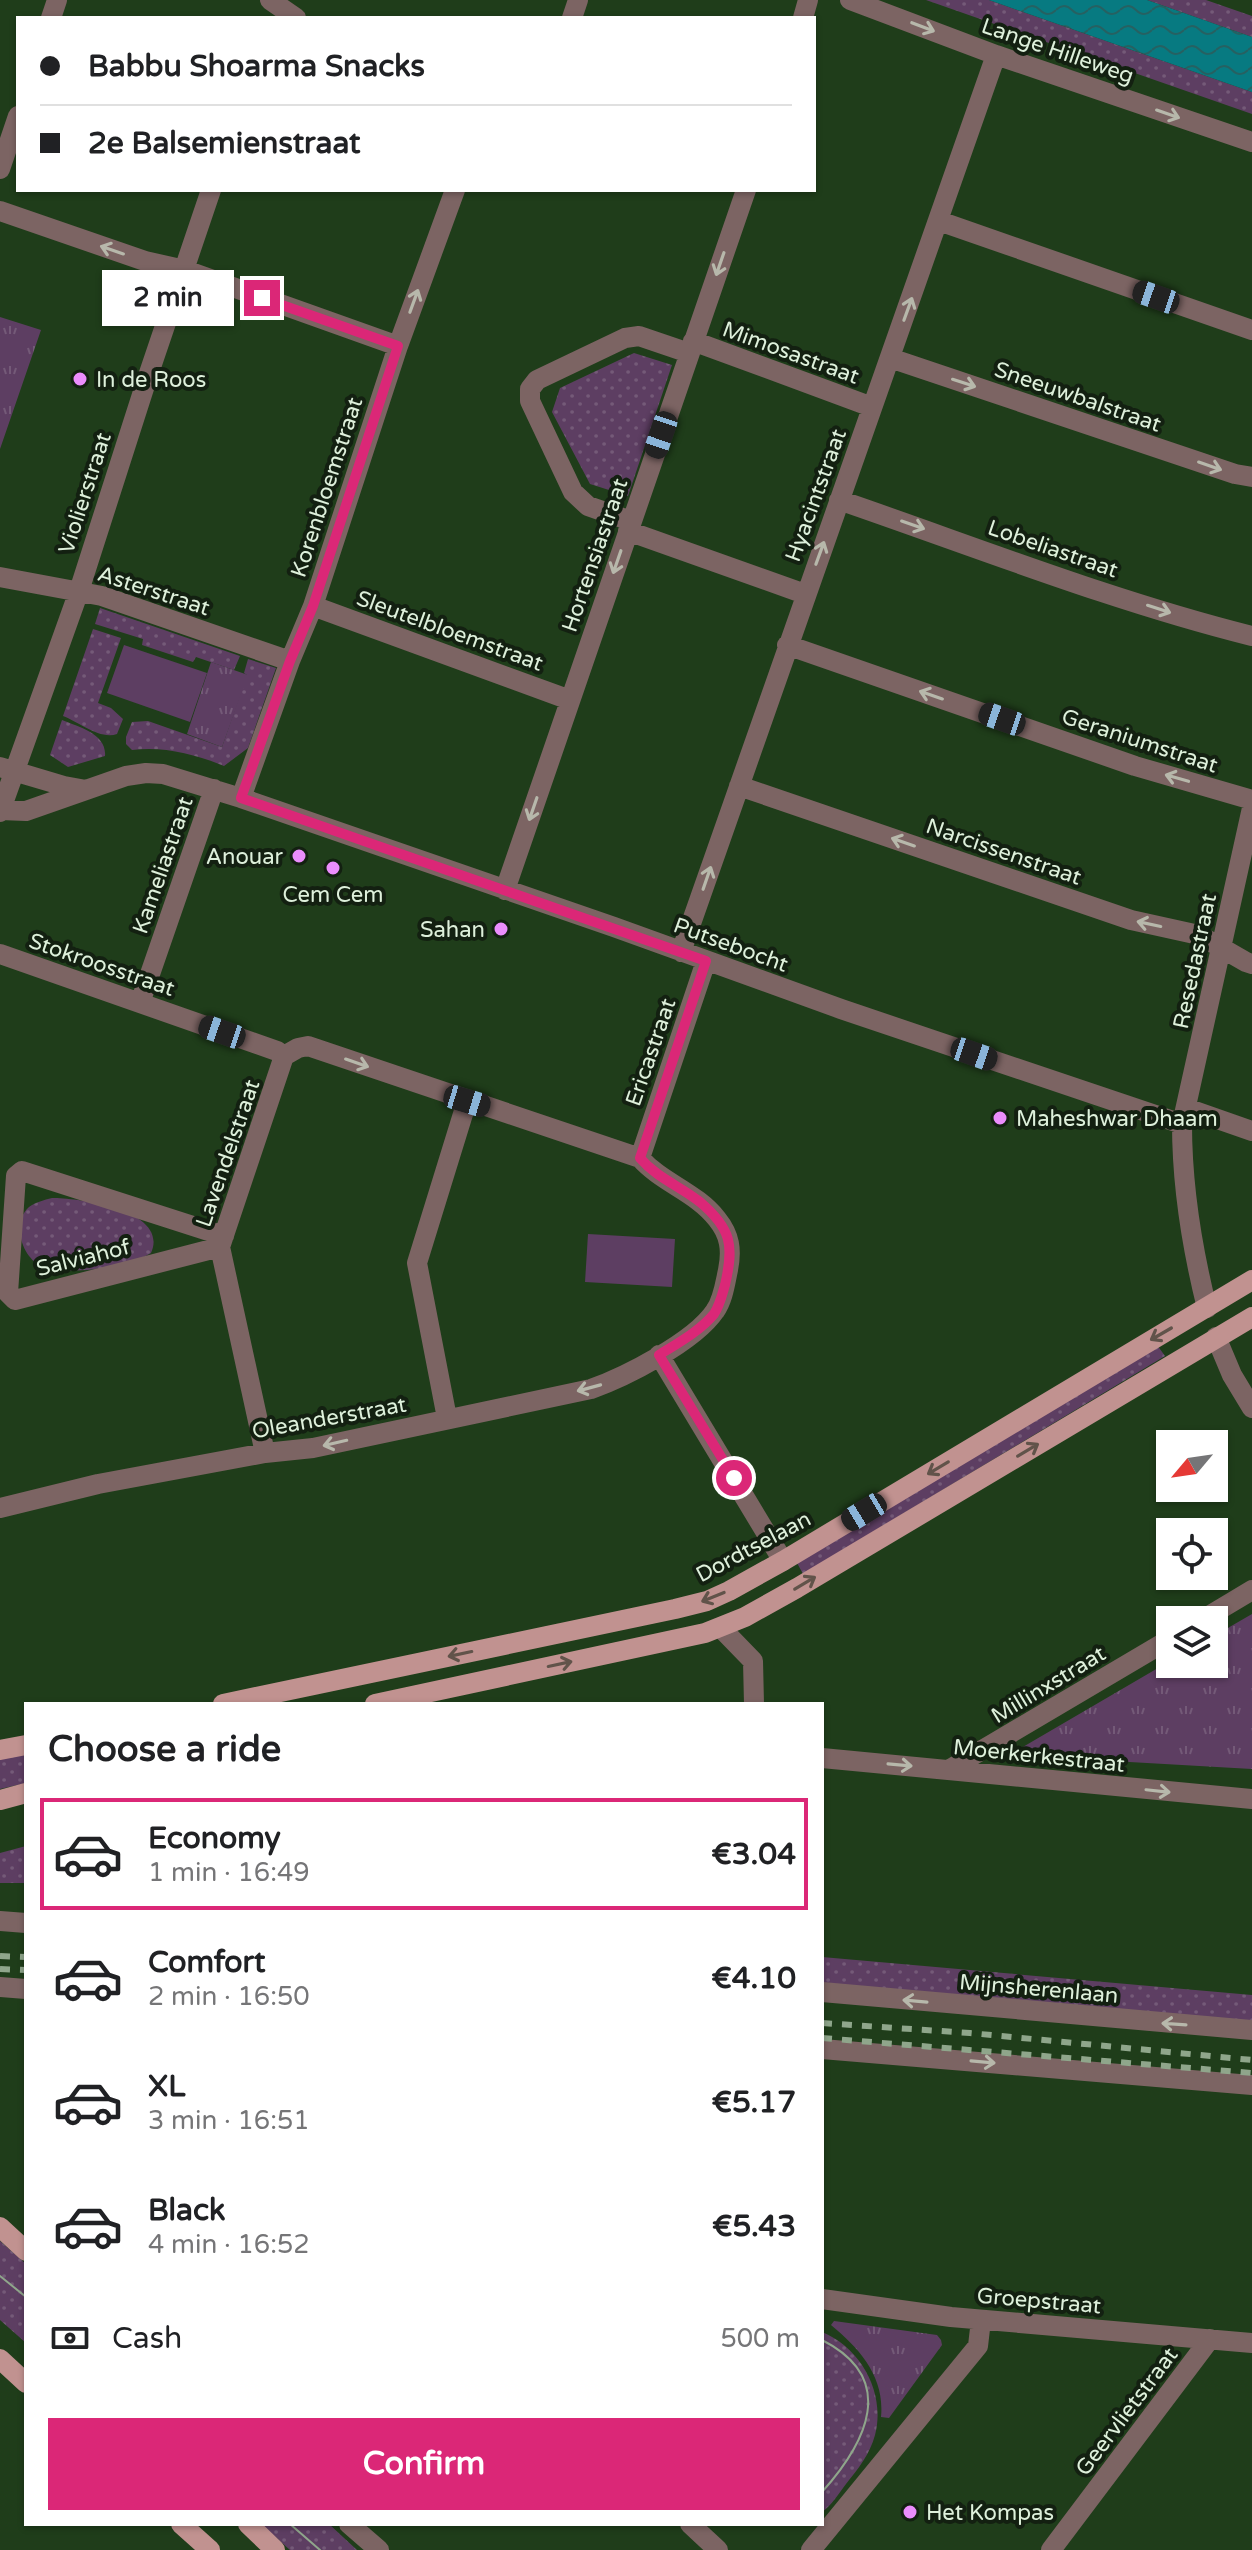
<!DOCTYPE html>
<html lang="en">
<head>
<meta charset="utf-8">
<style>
  :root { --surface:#fff; --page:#f6f6f6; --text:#202124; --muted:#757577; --line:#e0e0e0; --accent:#db2777 }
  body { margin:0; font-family:"Varela Round",sans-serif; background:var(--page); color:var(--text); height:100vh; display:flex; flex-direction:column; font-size:30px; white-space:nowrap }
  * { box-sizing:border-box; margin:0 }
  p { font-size:26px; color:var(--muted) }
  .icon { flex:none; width:44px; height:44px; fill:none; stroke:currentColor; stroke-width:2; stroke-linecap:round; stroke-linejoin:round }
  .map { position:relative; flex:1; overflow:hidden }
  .panel { position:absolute; left:24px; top:1702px; width:800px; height:824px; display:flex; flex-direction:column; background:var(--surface); border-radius:0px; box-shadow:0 2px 6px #0004 }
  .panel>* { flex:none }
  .guide { position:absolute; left:16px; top:16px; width:800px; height:176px; border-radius:0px; box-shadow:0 2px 6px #0004; display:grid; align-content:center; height:176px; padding:0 24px; background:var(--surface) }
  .needle { width:52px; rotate:241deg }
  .buttons { position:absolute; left:1156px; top:1430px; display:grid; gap:16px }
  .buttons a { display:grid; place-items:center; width:72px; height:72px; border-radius:0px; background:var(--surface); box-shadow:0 2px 6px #0004; font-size:40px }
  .end { position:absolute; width:36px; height:36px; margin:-18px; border:10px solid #db2777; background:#fff; box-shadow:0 0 0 4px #fff }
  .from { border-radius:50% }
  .bubble { position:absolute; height:56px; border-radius:0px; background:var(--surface); box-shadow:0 2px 6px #0004; font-size:26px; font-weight:700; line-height:56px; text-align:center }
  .car { position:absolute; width:24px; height:48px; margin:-24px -12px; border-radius:10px; box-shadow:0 0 6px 2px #0007; background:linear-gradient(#222 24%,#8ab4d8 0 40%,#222 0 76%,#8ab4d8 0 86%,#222 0) }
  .guide b { display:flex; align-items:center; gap:28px; height:76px; font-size:30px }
  .guide b+b { border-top:2px solid var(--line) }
  .guide i { width:20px; height:20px; background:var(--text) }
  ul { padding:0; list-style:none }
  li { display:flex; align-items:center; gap:24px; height:112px; margin:0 16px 12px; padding:0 8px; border:4px solid transparent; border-radius:0px }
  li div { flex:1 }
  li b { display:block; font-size:30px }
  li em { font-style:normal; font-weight:700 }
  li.selected { border-color:var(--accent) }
  li>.icon { width:72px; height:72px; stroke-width:1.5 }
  h2 { padding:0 24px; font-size:36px; line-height:96px }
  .pay { display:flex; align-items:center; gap:20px; height:88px; padding:0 24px; font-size:30px }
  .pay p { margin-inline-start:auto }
  .action { display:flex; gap:16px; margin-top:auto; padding:16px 24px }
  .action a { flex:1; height:92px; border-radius:0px; background:var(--accent); color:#fff; font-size:32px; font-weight:700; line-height:92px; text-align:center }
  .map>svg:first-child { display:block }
  .grass { fill:url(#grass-dots) }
  .park { fill:url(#park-tufts) }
  .pitch { fill:#5d3e62 }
  .water { fill:url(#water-waves) }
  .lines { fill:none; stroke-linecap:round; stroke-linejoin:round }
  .minor { stroke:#7c6463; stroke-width:20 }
  .major { stroke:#c19290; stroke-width:20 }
  .tram { stroke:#8fa68b; stroke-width:2 }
  .rail { stroke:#8fa68b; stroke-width:6; stroke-dasharray:10 10; stroke-linecap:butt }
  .oneway { stroke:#b7b8ab }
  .oneway2 { stroke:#61534a }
  .route { stroke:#db2777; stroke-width:10 }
  .poi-dot { fill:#eb8dfc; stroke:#132011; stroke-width:3 }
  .labels { text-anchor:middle; stroke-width:8; stroke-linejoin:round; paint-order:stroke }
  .street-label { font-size:22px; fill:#def0db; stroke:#132011 }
  .poi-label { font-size:22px; fill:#def0db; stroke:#132011; text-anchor:start }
</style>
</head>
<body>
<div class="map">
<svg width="1252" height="2550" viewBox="0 0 1252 2550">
  <defs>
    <pattern id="grass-dots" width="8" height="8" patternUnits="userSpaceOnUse" patternTransform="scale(2)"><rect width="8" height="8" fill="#5d3e62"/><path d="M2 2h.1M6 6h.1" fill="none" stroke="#745a78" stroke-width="1.8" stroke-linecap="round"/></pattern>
    <pattern id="park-tufts" width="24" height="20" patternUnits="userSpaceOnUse" patternTransform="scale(2)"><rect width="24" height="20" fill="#5d3e62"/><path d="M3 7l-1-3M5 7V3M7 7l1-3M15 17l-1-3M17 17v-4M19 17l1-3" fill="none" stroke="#745a78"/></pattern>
    <pattern id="water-waves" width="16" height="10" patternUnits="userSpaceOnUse" patternTransform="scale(2)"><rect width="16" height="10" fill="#077a81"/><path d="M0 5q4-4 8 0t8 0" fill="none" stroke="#256162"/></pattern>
  </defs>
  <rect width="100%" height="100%" fill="#1f3d1a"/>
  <!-- grass -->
  <path class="grass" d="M926 0H989L1252 92V114Z
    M1147 0H1206L1252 16V37Z
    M634 353 672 365 628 496 590 484 552 412 560 388Z
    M100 608 240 656 234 670 196 657 193 662 142 645 143 639 95 624Z
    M93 629 121 638 98 703 111 708 123 719 117 734C100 740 79 722 63 716Z
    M248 659 276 668 248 748 224 766C195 754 163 746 132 750L126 744V737L132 722 148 721 222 747 247 675 244 673Z
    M62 720C79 727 107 734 105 756L68 767 50 755Z
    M52 1198C79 1198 170 1210 151 1253 130 1267 64 1277 41 1266 22 1257 11 1223 29 1207 36 1202 44 1200 52 1198Z
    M1157 1345 1165 1356 803 1574 796 1561Z
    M26 1752V1783L0 1789V1757Z
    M26 1846V1883H0V1853Z
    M822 1957 1252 1995V2023L822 1984Z
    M0 2241 26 2264V2343L0 2320Z
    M822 2332C861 2348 886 2393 875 2435 870 2454 858 2469 846 2484 839 2493 832 2505 822 2512Z
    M261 2524H329L357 2550H290Z"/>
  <!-- park -->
  <path class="park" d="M0 317 41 330 0 449Z
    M211 662 248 675 222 747 187 734Z
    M1252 1614V1769L1009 1755 1170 1661V1664H1214V1636Z
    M834 2321 937 2335 941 2340 942 2345 889 2418 881 2417C885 2377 860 2349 831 2325Z"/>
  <!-- pitch -->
  <path class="pitch" d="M124 645 207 673 190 722 107 693Z
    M588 1234 675 1239 672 1287 585 1282Z"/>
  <!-- water -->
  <path class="water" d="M989 0H1147L1252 37V92Z"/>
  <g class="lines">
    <!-- minor -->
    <path class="minor" d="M270 0 296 18
      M850 0 996 55 1252 142
      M51 18 57 0
      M572 18 578 0
      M803 18 808 0
      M0 169 18 116
      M0 211 145 261 185 270 398 346
      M939 221 1252 330
      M693 341 872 407
      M890 358 1235 474 1252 477
      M839 500C976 547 1112 601 1252 636
      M631 521 588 506 573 492 530 401V389L537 380 625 338 639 336 689 353
      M628 531 805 594
      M0 577 102 596 290 661
      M313 606 570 700
      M787 645 1135 766 1252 800
      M0 767 64 786 86 790
      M739 786 1131 920 1199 935 1246 962 1252 964
      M241 798 290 661 313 606 398 346 455 190
      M0 810 26 811 126 776 146 773 163 774 241 798 614 927 841 1009 1182 1124C1182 1186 1192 1248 1207 1308
      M0 812 79 591 147 379 211 190
      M505 890 746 190
      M681 952 996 55
      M0 954 277 1051 284 1056
      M140 1003 214 789
      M284 1056 298 1048 308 1046 640 1158
      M1186 1108 1252 1131
      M1182 1124 1252 808
      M640 1158 706 961
      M220 1247 15 1300 8 1293 16 1176 22 1171 224 1236
      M1216 1337 1232 1375 1252 1408
      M659 1355 783 1561
      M447 1418 417 1263 467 1101
      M265 1453 220 1247 284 1056
      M0 1508 98 1484 265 1453 313 1448 591 1389C625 1377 694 1342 715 1311 723 1300 725 1284 728 1270 732 1250 730 1235 717 1219 696 1192 662 1183 640 1158
      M1202 1620 1252 1590
      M721 1628 753 1661 754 1704
      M822 1758 1252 1799
      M950 1769 1170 1639
      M0 1921 26 1923
      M0 1987 26 1989
      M822 1992 1252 2030
      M822 2049 1252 2085
      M822 2299 951 2317 1252 2343
      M349 2524 379 2550
      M690 2524 718 2550
      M811 2550 978 2346 981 2320
      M1051 2550 1210 2339"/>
    <!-- major -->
    <path class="major" d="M223 1704 675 1609 707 1601 729 1591 783 1561 1252 1280
      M375 1704 705 1633 745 1617 797 1588 1252 1317
      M0 1750 26 1745
      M0 1800 26 1793
      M0 2227 26 2251
      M0 2359 26 2383
      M181 2524 210 2550
      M248 2524 275 2550"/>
    <!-- tram -->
    <path class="tram" d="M0 2276 26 2297
      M822 2340C899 2379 866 2443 822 2492
      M290 2524 320 2550"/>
    <!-- rail -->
    <path class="rail" d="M0 1956 26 1957
      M0 1969 26 1970
      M822 2023 970 2033 1252 2060
      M822 2038 1252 2073"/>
  </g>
  <!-- one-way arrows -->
  <defs><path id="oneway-shaft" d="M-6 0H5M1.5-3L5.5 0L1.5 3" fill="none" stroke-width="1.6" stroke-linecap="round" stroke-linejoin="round" transform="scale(2)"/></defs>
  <g class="oneway">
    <use href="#oneway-shaft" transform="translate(923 27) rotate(21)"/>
    <use href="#oneway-shaft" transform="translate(1168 114) rotate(19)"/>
    <use href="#oneway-shaft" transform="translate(112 250) rotate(-161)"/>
    <use href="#oneway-shaft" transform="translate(720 264) rotate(109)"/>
    <use href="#oneway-shaft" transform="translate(414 301) rotate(-70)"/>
    <use href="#oneway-shaft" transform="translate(908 309) rotate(-70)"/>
    <use href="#oneway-shaft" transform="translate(964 383) rotate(18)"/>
    <use href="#oneway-shaft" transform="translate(1210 466) rotate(19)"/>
    <use href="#oneway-shaft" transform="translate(913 525) rotate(19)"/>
    <use href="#oneway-shaft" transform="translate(820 553) rotate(-70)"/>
    <use href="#oneway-shaft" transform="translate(617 562) rotate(109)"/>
    <use href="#oneway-shaft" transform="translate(1159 609) rotate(18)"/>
    <use href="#oneway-shaft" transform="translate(931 695) rotate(-161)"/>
    <use href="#oneway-shaft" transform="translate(1177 778) rotate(-164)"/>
    <use href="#oneway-shaft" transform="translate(533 809) rotate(109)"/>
    <use href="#oneway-shaft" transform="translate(903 842) rotate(-161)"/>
    <use href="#oneway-shaft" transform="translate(707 878) rotate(-71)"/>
    <use href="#oneway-shaft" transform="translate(1149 924) rotate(-168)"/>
    <use href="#oneway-shaft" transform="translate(357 1063) rotate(19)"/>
    <use href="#oneway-shaft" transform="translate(589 1388) rotate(165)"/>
    <use href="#oneway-shaft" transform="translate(335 1443) rotate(167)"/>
    <use href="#oneway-shaft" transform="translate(900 1765) rotate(5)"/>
    <use href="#oneway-shaft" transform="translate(1158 1791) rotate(6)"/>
    <use href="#oneway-shaft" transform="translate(915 2001) rotate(-175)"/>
    <use href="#oneway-shaft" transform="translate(1174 2024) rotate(-176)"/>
    <use href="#oneway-shaft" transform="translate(983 2062) rotate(5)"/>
  </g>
  <g class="oneway2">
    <use href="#oneway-shaft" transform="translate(1161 1334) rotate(150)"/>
    <use href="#oneway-shaft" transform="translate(1028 1450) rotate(-31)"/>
    <use href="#oneway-shaft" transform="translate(938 1468) rotate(149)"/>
    <use href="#oneway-shaft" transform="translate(805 1583) rotate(-31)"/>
    <use href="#oneway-shaft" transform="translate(713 1597) rotate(158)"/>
    <use href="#oneway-shaft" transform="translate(460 1654) rotate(168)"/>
    <use href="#oneway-shaft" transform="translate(560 1664) rotate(-12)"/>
  </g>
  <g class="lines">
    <!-- route -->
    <path class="route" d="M262 298 398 346 313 606 290 661 241 798 706 961 640 1158C657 1178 680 1186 700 1202 732 1229 734 1246 725 1285 722 1295 720 1305 714 1314 700 1331 678 1343 659 1355L734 1478"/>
  </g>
  <!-- markers -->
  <g class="poi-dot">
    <circle cx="80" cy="379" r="8"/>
    <circle cx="299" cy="856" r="8"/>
    <circle cx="333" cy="868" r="8"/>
    <circle cx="501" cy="929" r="8"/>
    <circle cx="1000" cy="1118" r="8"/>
    <circle cx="910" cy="2512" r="8"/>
  </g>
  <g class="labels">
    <!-- street labels -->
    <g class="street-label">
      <text transform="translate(1058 50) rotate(19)" y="8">Lange Hilleweg</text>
      <text transform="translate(791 352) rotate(20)" y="8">Mimosastraat</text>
      <text transform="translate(1078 396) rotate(19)" y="8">Sneeuwbalstraat</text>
      <text transform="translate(326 487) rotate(-72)" y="8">Korenbloemstraat</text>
      <text transform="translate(84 493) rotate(-72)" y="8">Violierstraat</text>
      <text transform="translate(815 495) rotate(-70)" y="8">Hyacintstraat</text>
      <text transform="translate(1053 548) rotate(19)" y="8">Lobeliastraat</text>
      <text transform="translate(594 555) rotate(-71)" y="8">Hortensiastraat</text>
      <text transform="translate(154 590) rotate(18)" y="8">Asterstraat</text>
      <text transform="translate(450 630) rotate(20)" y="8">Sleutelbloemstraat</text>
      <text transform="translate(1140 740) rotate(18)" y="8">Geraniumstraat</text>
      <text transform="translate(1004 851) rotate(19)" y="8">Narcissenstraat</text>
      <text transform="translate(162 865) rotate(-71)" y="8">Kameliastraat</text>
      <text transform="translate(731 944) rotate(20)" y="8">Putsebocht</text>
      <text transform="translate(1194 961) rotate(-78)" y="8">Resedastraat</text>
      <text transform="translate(102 964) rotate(19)" y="8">Stokroosstraat</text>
      <text transform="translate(650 1052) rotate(-71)" y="8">Ericastraat</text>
      <text transform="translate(227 1153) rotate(-71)" y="8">Lavendelstraat</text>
      <text transform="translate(83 1257) rotate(-14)" y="8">Salviahof</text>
      <text transform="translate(329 1417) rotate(-10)" y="8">Oleanderstraat</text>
      <text transform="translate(753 1546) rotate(-28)" y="8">Dordtselaan</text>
      <text transform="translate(1048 1684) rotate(-31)" y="8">Millinxstraat</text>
      <text transform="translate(1039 1755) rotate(6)" y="8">Moerkerkestraat</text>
      <text transform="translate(1039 1988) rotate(5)" y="8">Mijnsherenlaan</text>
      <text transform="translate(1039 2300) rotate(5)" y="8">Groepstraat</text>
      <text transform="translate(1126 2411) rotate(-53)" y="8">Geervlietstraat</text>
    </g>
    <!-- poi labels -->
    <g class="poi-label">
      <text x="96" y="387">In de Roos</text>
      <text x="283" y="864" text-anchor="end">Anouar</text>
      <text x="333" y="902" text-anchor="middle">Cem Cem</text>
      <text x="485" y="937" text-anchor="end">Sahan</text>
      <text x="1016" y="1126">Maheshwar Dhaam</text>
      <text x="926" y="2520">Het Kompas</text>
    </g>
  </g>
</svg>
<div class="buttons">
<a><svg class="needle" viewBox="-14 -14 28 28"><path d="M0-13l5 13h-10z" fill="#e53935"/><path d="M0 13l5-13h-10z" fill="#757577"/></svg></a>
<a><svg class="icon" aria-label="locate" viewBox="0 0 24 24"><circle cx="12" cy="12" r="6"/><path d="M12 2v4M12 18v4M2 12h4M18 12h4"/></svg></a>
<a><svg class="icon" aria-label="layers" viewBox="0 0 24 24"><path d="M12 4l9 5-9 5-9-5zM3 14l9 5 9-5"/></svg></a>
</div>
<i class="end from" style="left:734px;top:1478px"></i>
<i class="end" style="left:262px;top:298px"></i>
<div class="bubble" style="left:102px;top:270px;width:132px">2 min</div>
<i class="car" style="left:1156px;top:297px;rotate:289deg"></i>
<i class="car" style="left:661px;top:435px;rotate:199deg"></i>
<i class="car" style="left:1002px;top:719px;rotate:289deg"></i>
<i class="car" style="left:222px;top:1032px;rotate:289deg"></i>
<i class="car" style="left:974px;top:1054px;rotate:109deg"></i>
<i class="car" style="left:467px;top:1101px;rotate:107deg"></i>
<i class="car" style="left:864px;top:1512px;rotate:239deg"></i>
<div class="guide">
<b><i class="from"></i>Babbu Shoarma Snacks</b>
<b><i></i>2e Balsemienstraat</b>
</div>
<section class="panel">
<h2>Choose a ride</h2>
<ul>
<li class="selected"><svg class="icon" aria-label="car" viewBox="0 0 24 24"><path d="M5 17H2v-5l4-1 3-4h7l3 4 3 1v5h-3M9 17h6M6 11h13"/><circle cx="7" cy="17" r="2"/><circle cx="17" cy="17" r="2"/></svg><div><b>Economy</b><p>1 min · 16:49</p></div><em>€3.04</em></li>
<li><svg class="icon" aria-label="car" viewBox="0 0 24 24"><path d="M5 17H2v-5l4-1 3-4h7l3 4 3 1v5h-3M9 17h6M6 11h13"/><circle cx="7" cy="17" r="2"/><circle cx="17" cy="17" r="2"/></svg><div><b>Comfort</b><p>2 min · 16:50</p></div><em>€4.10</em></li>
<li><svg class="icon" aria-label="car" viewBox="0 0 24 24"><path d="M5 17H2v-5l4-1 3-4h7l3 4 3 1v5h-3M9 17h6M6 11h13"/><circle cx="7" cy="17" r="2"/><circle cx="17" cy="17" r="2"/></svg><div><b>XL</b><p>3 min · 16:51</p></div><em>€5.17</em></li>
<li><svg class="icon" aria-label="car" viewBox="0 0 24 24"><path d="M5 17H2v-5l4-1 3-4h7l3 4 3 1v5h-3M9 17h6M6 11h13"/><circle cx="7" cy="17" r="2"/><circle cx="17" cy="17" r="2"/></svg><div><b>Black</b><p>4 min · 16:52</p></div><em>€5.43</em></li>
</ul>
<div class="pay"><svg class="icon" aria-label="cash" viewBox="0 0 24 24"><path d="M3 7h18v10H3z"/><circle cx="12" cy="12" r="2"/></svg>Cash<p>500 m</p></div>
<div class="action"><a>Confirm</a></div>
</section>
</div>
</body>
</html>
